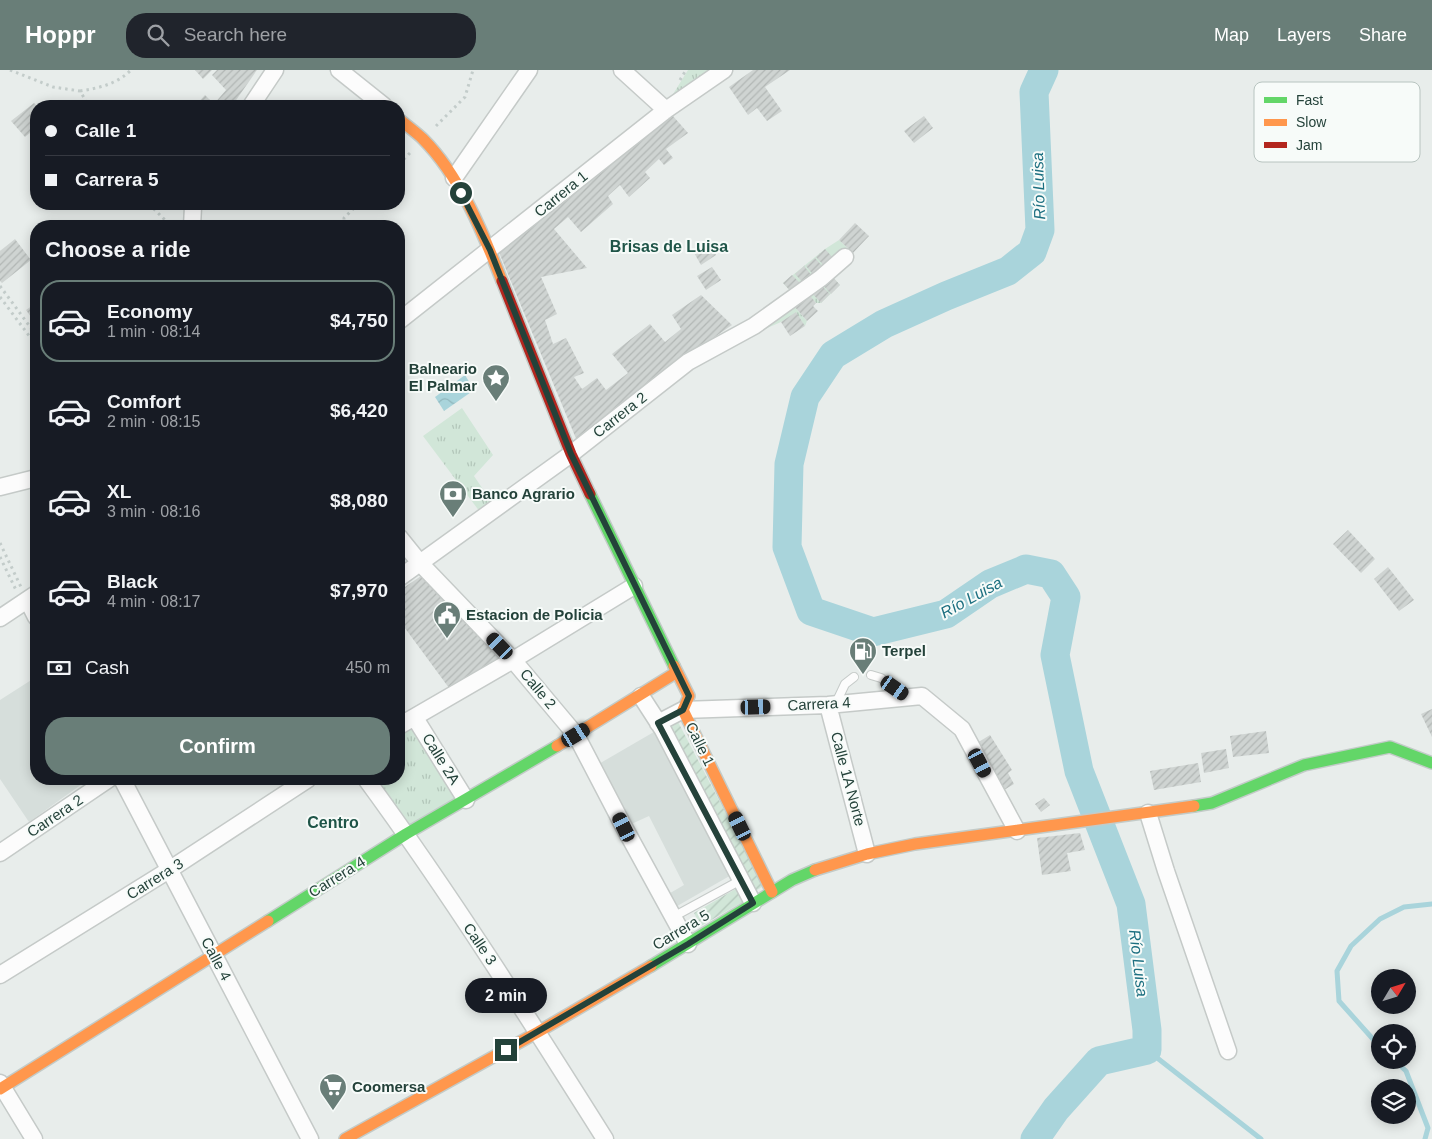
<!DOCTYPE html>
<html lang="en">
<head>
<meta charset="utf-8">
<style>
  :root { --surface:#171b24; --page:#20242c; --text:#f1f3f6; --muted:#9ea1a6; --line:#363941; --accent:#697e78 }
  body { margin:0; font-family:Helvetica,sans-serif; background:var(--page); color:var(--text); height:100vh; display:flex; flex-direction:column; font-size:19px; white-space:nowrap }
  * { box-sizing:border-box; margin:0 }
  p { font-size:16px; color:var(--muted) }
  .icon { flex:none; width:28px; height:28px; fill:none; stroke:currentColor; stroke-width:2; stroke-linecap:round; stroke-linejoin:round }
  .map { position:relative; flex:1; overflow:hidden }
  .panel { position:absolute; left:30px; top:150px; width:375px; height:565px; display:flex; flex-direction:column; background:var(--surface); border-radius:20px; box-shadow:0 2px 12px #0003 }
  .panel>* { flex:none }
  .hud { position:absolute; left:30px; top:30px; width:375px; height:110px; border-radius:20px; box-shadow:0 2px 12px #0003; display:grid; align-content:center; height:110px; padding:0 15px; background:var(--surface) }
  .needle { width:32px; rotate:52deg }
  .buttons { position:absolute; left:1371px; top:899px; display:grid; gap:10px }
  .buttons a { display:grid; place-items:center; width:45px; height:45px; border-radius:50%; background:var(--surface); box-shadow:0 2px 12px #0003; font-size:25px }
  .end { position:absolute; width:22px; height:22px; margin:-11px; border:6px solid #24423a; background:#fff; box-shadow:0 0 0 2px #fff }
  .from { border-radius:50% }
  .bubble { position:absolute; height:35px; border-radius:18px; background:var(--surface); box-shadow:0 2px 12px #0003; font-size:16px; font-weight:600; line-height:35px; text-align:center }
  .car { position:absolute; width:15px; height:30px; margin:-15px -8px; border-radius:6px; box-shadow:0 0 4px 1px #0007; background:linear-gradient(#222 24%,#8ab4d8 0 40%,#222 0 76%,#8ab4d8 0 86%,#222 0) }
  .hud b { display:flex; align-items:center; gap:18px; height:48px; font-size:19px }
  .hud b+b { border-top:1px solid var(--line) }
  .hud i { width:12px; height:12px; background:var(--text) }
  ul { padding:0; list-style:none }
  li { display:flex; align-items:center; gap:15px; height:82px; margin:0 10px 8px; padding:0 5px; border:2px solid transparent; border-radius:20px }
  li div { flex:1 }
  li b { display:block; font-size:19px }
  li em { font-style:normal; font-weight:600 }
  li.active { border-color:var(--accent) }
  li>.icon { width:45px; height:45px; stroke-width:1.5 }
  h2 { padding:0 15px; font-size:22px; line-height:60px }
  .pay { display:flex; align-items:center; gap:12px; height:55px; padding:0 15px; font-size:19px }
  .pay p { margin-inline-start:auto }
  .button { display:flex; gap:10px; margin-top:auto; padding:10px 15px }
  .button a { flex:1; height:58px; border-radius:20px; background:var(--accent); color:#fff; font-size:20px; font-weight:600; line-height:58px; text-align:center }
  header { display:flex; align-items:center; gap:30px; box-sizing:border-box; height:70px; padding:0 25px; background:var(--accent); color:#fff }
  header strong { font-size:24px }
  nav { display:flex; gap:28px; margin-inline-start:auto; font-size:18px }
  .search { width:350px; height:45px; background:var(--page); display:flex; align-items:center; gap:12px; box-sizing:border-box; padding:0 18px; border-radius:20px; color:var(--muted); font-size:19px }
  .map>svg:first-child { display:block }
  .built { fill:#d6dedb }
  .grass { fill:url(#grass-tufts) }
  .garden { fill:url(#garden-furrows) }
  .water { fill:url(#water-waves) }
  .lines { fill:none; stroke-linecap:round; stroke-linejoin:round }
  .stream { stroke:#a9d4db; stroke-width:5 }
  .river { stroke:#a9d4db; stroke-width:29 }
  .building { fill:url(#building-hatch) }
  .lane-casing { stroke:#c5cac8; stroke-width:10 }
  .street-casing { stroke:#c5cac8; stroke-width:19 }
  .fast-casing { stroke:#c3cbc8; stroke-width:14 }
  .slow-casing { stroke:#c3cbc8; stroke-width:14 }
  .jam-casing { stroke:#c3cbc8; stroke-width:14 }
  .path { stroke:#c3ccca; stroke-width:3; stroke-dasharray:2.5 4; stroke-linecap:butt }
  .lane { stroke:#fcfcfc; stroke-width:8 }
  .street { stroke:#fcfcfc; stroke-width:16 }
  .fast { stroke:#63d668; stroke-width:11 }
  .slow { stroke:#ff974d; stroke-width:11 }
  .jam { stroke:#b3261e; stroke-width:11 }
  .route { stroke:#24423a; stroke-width:6 }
  .labels { text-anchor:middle; stroke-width:4; stroke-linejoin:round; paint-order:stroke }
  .street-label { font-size:15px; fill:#24423a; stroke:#f7fbf9 }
  .poi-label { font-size:15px; font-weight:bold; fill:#24423a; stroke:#f7fbf9; text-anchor:start }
  .water-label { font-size:16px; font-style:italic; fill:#1c6f80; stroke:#f7fbf9 }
  .neighbourhood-label { font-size:16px; font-weight:bold; fill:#1f5548; stroke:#f7fbf9 }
  .key { fill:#f7fbf9; stroke:#b8c4c0; stroke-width:1 }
  .key-label { font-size:14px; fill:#24423a }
</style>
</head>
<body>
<header>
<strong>Hoppr</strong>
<div class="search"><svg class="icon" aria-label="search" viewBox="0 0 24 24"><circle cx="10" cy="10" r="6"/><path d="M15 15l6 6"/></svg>Search here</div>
<nav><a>Map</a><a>Layers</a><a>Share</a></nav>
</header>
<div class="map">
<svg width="1432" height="1069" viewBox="0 0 1432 1069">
  <defs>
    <pattern id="grass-tufts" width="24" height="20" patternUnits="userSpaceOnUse" patternTransform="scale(1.25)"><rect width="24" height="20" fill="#d1e6d8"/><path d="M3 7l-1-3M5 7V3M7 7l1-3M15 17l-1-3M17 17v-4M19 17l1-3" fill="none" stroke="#b3c6ba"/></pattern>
    <pattern id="garden-furrows" width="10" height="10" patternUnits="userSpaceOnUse" patternTransform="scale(1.25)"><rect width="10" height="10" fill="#d1e6d8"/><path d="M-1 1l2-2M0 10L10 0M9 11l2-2" fill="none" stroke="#b3c6ba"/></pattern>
    <pattern id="water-waves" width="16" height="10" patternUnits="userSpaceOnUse" patternTransform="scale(1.25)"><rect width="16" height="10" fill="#a9d4db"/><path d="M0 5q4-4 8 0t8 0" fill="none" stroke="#91b7bd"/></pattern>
    <pattern id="building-hatch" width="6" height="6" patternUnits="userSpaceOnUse" patternTransform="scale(1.25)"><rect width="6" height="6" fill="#cfd4d2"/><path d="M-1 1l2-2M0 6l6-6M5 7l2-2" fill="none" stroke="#b2b7b5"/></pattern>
  </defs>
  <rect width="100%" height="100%" fill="#e8edeb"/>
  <!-- built -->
  <path class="built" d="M36 607V709H89L29 752 0 709V630Z
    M659 659 733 804 672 839 665 826 684 815 649 746 627 756 597 695Z"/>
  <!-- grass -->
  <path class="grass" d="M688 0H714L670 29Z
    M839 170 853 183 830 204 840 215 821 233H816L808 224 794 236 807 251 805 256 796 243 781 252 756 263 793 224 783 213 825 179Z
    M462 338 493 385 474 406 495 437 483 446 423 366Z
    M414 653 460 727 407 757 371 709H399V662Z"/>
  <!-- garden -->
  <path class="garden" d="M677 650 764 816 755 821 669 654Z
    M739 817 746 830 701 856 694 843Z"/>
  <!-- water -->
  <path class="water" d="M465 305 474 320 444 341 435 327Z"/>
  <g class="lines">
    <!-- stream -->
    <path class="stream" d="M1380 977 1339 931 1337 901 1351 876 1380 849 1404 837 1432 834
      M1147 980 1261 1069
      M1394 990 1406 1001 1428 1058 1425 1069"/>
    <!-- river -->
    <path class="river" d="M1035 1069 1056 1039 1099 991 1147 980V960L1131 834 1079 701 1055 585 1066 527 1051 504 1026 499 990 514 946 544 873 562 811 541 787 477 789 394 805 327 833 285 884 254 946 226 1008 201 1032 182 1040 160 1034 22 1044 0"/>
  </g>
  <!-- building -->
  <path class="building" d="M195 0H212L203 9Z
    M217 0H257L232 36H195L205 25 214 34 226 20 212 5Z
    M753 0H790L765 17 782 41 767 51 757 38 748 45 729 17Z
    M34 33 36 35V58L25 67 11 51Z
    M673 46 688 63 666 79 673 88 664 95 659 89 645 102 650 108 629 127 620 115 608 126 613 134 581 162 568 147 554 159 587 198 541 207 557 244 545 250 553 274 566 268 584 303 574 307 582 319 597 308 606 320 628 303 612 284 650 254 665 272 681 259 672 245 701 225 732 255 686 287 577 371 498 180Z
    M924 46 933 58 914 73 904 61Z
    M855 153 869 166 853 183 839 170Z
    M15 169 31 190 2 213 0 211V181Z
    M708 171 716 185 701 195 693 181Z
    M825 179 835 190 826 198 816 187Z
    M815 188 824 198 815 207 806 196Z
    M804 196 813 207 805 215 795 204Z
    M712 197 721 210 706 220 697 206Z
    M830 204 840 215 831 224 821 213Z
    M792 205 802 215 793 224 783 213Z
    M820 214 830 224 821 233 811 222Z
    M808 223 816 233 813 236 818 241 807 251 794 236Z
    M36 233V254L26 240Z
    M796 242 805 256 790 266 781 252Z
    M1348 460 1375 489 1361 503 1333 474Z
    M1388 497 1414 530 1399 541 1374 509Z
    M421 506 500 587 449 618 399 550V521Z
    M1432 639V667L1421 644Z
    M1266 661 1269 683 1233 687 1230 666Z
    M990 665 1012 700 1008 703 1014 714 1004 720 977 673Z
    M1226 679 1229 698 1204 703 1201 683Z
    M1198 693 1201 712 1154 720 1150 701Z
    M1044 728 1050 735 1041 742 1035 734Z
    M1080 763 1085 780 1067 783 1071 801 1042 805 1037 768Z"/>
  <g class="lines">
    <!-- lane casing -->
    <g class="lane-casing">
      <path id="lane" d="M871 605 881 608 905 625
        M836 633 845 614 854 607
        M673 847 741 810"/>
    </g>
    <!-- street casing -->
    <g class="street-casing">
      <path id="street" d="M339 0 384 36
        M622 0 666 40
        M251 36 275 0
        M454 108 529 0
        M192 156 193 137 195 134
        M399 251 666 40 724 0
        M0 417 36 408
        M399 467 420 493 513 590 576 665 624 757 688 874
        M399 508 571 384 688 292 754 256 821 208 845 187
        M28 531 36 547
        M0 548 36 524
        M641 626 663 660 753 833
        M828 635 867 784
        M415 648 466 730
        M658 653 683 640 828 635 922 626 962 659 1017 761
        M399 656 513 590 634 516
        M122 709 310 1069
        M366 709C451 825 528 947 605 1069
        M1148 743 1166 801 1228 981
        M0 783 109 709
        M0 905 169 800 308 709
        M0 1013 34 1069"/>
    </g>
    <!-- fast casing -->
    <g class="fast-casing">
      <path id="fast" d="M590 424 674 596
        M1194 736 1212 733 1304 695 1390 677 1432 693
        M268 851 406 764 557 676
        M651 896 792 810 815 800"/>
    </g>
    <!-- slow casing -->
    <g class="slow-casing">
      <path id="slow" d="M399 49C407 56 416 62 423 69 460 106 483 163 502 211
        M674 596 689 626 683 640 772 822
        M557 676 677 602
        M815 800 867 784 915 774 1194 736
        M0 1019 268 851
        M345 1069 538 962 651 896"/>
    </g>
    <!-- jam casing -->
    <g class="jam-casing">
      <path id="jam" d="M502 211 571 384 590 424"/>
    </g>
    <!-- path -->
    <path class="path" d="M10 0 53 17 80 21 89 36
      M680 10 686 0
      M80 21C99 18 117 14 131 0
      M436 56 465 27 473 0
      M399 94 411 82
      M149 134 171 156
      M344 156V148L358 134
      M0 216 36 265
      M0 227 36 275
      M0 473 21 517
      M0 487 16 520"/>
    <!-- lane -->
    <use href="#lane" class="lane"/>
    <!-- street -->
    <use href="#street" class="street"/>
    <!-- fast -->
    <use href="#fast" class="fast"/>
    <!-- slow -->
    <use href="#slow" class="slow"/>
    <!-- jam -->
    <use href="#jam" class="jam"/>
  </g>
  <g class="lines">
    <!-- route -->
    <path class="route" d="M461 123 490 180 571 384 689 626 683 640 658 653 753 833 688 874 506 980"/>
  </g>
  <!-- icons -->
  <defs>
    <g id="sight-pin" transform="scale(1.4375)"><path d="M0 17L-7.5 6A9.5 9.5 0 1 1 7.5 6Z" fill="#697e78" stroke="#f7fbf9"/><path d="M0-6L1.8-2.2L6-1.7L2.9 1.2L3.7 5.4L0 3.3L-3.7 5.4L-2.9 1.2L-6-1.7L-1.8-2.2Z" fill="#fff"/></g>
    <g id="bank-pin" transform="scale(1.4375)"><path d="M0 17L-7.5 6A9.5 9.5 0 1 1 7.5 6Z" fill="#697e78" stroke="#f7fbf9"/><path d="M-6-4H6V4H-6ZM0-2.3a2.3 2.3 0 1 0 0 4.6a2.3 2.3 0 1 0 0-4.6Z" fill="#fff"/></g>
    <g id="civic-pin" transform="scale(1.4375)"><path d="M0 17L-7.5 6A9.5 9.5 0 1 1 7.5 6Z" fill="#697e78" stroke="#f7fbf9"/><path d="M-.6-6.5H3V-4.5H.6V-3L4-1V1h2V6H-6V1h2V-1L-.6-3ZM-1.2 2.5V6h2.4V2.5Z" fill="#fff"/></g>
    <g id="fuel-pin" transform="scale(1.4375)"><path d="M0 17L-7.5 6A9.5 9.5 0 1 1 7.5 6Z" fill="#697e78" stroke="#f7fbf9"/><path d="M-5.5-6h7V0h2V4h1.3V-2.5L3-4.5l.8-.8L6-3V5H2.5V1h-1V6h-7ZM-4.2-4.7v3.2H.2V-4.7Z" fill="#fff"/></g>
    <g id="supermarket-pin" transform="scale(1.4375)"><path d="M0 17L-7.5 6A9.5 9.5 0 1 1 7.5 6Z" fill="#697e78" stroke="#f7fbf9"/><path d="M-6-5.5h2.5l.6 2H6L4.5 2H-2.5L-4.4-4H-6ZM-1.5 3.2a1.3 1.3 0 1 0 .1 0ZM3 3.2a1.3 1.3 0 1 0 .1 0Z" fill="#fff"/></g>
  </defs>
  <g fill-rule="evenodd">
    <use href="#sight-pin" x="496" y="308"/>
    <use href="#bank-pin" x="453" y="424"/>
    <use href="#civic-pin" x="447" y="545"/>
    <use href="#fuel-pin" x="863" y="581"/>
    <use href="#supermarket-pin" x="333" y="1017"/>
  </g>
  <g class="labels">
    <!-- street labels -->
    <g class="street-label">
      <text transform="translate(561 124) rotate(-39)" y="5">Carrera 1</text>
      <text transform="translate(620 345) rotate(-38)" y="5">Carrera 2</text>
      <text transform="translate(538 619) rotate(50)" y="5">Calle 2</text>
      <text transform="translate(819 634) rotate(-3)" y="5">Carrera 4</text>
      <text transform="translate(700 674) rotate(64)" y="5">Calle 1</text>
      <text transform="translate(441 689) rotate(58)" y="5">Calle 2A</text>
      <text transform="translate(848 709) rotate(75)" y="5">Calle 1A Norte</text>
      <text transform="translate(55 746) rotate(-34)" y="5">Carrera 2</text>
      <text transform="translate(337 807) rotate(-32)" y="5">Carrera 4</text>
      <text transform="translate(155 809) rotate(-32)" y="5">Carrera 3</text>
      <text transform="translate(681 860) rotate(-31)" y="5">Carrera 5</text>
      <text transform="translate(480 874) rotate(56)" y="5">Calle 3</text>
      <text transform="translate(216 889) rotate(62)" y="5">Calle 4</text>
    </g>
    <!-- poi labels -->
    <g class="poi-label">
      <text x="477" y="304" text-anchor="end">Balneario<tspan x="477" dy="17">El Palmar</tspan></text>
      <text x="472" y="429">Banco Agrario</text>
      <text x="466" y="550">Estacion de Policia</text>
      <text x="882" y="586">Terpel</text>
      <text x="352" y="1022">Coomersa</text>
    </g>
    <!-- water labels -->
    <g class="water-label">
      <text transform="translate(1038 116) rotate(-92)" y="6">Río Luisa</text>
      <text transform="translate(971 527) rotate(-29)" y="6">Río Luisa</text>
      <text transform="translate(1139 893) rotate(83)" y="6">Río Luisa</text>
    </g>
    <!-- neighbourhood labels -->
    <g class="neighbourhood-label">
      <text x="669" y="182">Brisas de Luisa</text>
      <text x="333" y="758">Centro</text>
    </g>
  </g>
  <!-- legend -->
  <rect x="1254" y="12" width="166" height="80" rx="8" class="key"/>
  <rect x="1264" y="27" width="23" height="6" fill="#63d668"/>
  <rect x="1264" y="49" width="23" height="7" fill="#ff974d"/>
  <rect x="1264" y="72" width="23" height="6" fill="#b3261e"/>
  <g class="key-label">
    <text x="1296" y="35">Fast</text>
    <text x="1296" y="57">Slow</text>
    <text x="1296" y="80">Jam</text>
  </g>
</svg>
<div class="buttons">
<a><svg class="needle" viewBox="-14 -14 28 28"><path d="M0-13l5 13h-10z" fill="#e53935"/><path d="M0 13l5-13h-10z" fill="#9ea1a6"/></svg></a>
<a><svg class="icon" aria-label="locate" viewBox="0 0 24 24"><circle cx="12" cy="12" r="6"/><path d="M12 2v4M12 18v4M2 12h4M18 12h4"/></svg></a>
<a><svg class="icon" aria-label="layers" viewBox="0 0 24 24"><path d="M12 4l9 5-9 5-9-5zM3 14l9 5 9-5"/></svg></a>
</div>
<i class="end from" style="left:461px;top:123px"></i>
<i class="end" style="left:506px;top:980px"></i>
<div class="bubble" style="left:465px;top:908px;width:82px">2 min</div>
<i class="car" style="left:500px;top:576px;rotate:316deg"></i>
<i class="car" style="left:895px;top:618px;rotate:125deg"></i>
<i class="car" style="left:756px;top:637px;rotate:88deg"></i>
<i class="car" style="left:576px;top:665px;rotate:59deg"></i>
<i class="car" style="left:980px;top:693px;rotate:152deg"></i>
<i class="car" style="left:740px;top:756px;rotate:334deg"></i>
<i class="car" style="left:624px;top:757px;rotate:334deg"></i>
<div class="hud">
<b><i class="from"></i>Calle 1</b>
<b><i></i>Carrera 5</b>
</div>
<section class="panel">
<h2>Choose a ride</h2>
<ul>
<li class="active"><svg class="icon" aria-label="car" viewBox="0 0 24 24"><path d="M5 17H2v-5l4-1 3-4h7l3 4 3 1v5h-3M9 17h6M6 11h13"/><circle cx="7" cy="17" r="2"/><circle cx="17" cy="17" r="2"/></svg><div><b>Economy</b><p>1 min · 08:14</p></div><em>$4,750</em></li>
<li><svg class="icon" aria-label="car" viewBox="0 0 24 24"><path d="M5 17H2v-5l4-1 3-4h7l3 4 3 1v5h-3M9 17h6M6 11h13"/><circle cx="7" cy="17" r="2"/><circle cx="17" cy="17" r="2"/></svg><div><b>Comfort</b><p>2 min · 08:15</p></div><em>$6,420</em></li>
<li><svg class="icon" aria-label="car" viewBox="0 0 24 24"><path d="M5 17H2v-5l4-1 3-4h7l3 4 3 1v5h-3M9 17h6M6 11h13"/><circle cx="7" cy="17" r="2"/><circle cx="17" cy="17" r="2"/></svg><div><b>XL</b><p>3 min · 08:16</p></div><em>$8,080</em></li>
<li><svg class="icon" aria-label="car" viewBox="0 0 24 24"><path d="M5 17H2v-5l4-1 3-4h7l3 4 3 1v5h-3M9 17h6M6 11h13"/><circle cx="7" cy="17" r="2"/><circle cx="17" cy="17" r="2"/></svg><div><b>Black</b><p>4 min · 08:17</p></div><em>$7,970</em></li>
</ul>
<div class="pay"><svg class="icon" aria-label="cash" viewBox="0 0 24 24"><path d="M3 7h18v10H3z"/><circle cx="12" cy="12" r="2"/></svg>Cash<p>450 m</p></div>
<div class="button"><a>Confirm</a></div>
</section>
</div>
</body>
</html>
